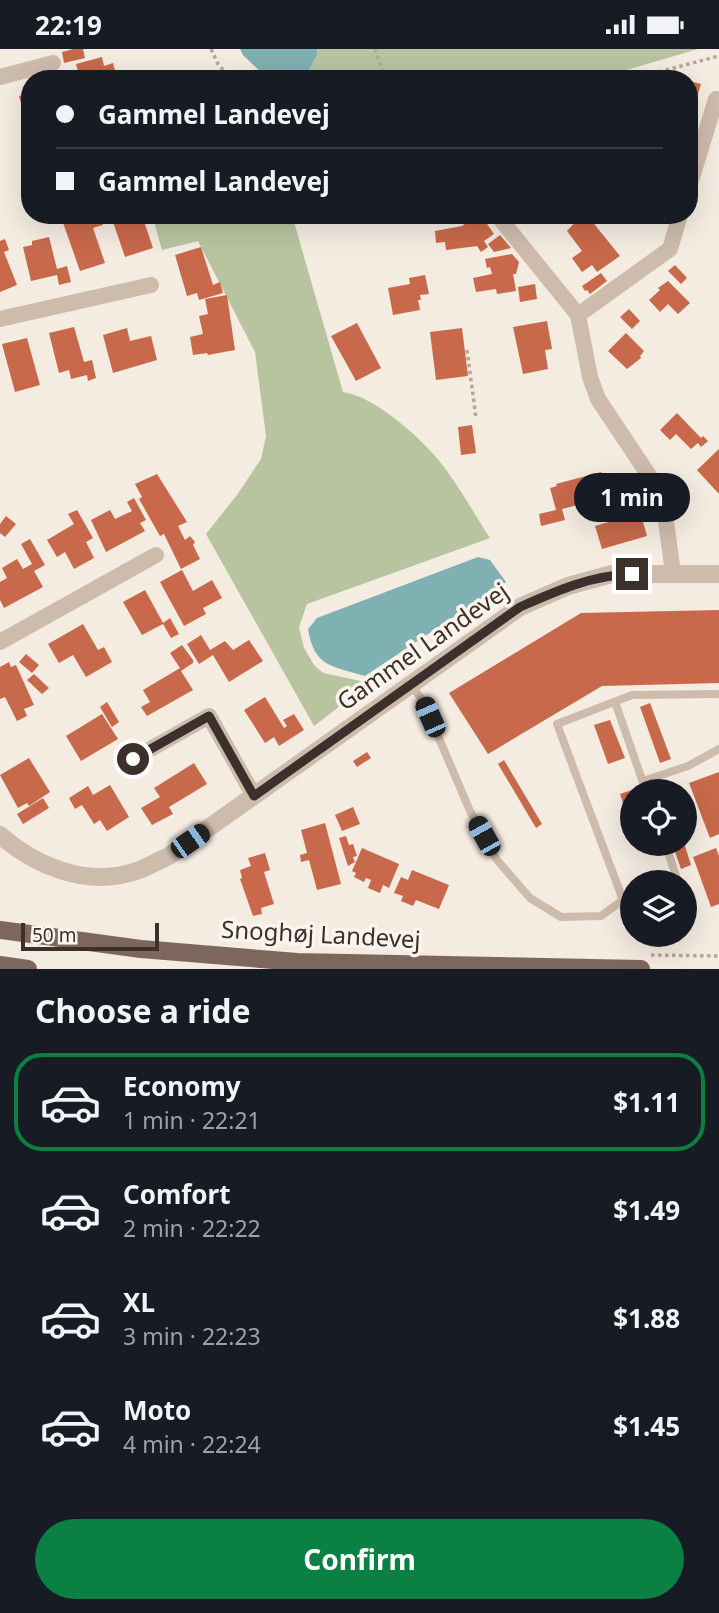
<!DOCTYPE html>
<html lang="en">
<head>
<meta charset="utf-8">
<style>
  :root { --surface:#171b24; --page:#20242c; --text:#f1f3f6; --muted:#9ea1a6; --line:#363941; --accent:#0b8043 }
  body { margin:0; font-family:"Noto Sans",sans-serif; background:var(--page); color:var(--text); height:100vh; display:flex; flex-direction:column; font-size:26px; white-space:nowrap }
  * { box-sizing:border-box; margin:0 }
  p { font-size:23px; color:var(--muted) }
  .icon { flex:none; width:38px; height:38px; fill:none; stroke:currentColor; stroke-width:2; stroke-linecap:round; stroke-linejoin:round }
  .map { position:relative; height:920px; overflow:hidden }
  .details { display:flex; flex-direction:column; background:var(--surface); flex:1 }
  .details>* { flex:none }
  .top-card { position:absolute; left:21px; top:21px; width:677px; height:154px; border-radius:28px; box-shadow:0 7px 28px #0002; display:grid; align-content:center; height:154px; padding:0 35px; background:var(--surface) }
  .controls { position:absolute; left:620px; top:730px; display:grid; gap:14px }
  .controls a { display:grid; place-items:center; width:77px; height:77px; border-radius:50%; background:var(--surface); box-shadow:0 7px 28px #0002; font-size:35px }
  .scale { position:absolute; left:21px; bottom:18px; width:138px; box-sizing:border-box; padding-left:7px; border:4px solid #3b302b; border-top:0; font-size:19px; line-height:24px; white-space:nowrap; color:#3b302b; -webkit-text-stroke:5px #fbf5ee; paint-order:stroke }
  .end { position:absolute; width:32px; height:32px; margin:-16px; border:9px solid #3b302b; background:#fff; box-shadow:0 0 0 4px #fff }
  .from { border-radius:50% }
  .bubble { position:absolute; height:49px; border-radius:24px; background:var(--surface); box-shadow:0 7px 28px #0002; font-size:23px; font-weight:700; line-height:49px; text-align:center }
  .car { position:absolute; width:21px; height:42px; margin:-21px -10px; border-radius:9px; box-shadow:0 0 5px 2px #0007; background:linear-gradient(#222 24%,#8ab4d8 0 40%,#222 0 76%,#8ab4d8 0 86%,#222 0) }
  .top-card b { display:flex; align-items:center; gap:24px; height:66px; font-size:26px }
  .top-card b+b { border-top:2px solid var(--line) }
  .top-card i { width:18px; height:18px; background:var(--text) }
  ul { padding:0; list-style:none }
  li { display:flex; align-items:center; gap:21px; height:98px; margin:0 14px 10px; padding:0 21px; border:4px solid transparent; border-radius:28px }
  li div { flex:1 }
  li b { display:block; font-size:26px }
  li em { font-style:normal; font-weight:700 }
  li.on { border-color:var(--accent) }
  li>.icon { width:63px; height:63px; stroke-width:1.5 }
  h2 { padding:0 35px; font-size:32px; line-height:84px }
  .action { display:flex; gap:14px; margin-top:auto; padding:14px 35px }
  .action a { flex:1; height:80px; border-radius:42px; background:var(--accent); color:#fff; font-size:28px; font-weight:700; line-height:80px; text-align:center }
  .status { display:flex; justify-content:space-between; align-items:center; height:49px; padding:0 35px; background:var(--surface); direction:ltr }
  .status svg { height:19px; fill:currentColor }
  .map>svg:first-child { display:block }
  .green { fill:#b8c4a0 }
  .water { fill:#7fb0b2 }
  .building { fill:#c8694b }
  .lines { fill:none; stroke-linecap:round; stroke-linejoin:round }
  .path { stroke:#b9a596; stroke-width:3.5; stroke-dasharray:3.5 3.5; stroke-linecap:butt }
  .service { stroke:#cdbbac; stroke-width:8 }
  .minor { stroke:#cdbbac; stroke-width:16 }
  .tertiary { stroke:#cdbbac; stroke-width:18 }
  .primary { stroke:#7d675c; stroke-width:18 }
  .route { stroke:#3b302b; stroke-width:9 }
  .labels { text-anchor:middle; stroke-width:7; stroke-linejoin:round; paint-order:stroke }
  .street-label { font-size:24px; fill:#3b302b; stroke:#fbf5ee }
</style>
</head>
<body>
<div class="status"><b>22:19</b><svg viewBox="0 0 49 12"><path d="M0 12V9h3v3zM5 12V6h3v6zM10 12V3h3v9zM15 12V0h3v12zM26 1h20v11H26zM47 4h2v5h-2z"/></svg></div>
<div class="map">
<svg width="719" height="920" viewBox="0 0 719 920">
  <rect width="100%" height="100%" fill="#f4ebe1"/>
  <!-- green -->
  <path class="green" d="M317 0H698L596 30H304L317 6Z
    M152 166H292L343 343C373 347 415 384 435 407 454 428 474 465 490 489L307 555 299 578 304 599 314 616 323 624 370 634 314 677 206 485 237 446 261 410 266 387 255 303 198 192 162 201Z"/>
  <!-- water -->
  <path class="water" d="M240 0H317V6L304 30H268L243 6Z
    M478 508 490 511 506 533 365 627C332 617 314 618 308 580L317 569Z"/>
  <!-- building -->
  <path class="building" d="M73 0H83L85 9 64 14 62 3Z
    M102 8 104 17 113 14 117 29 80 30 76 15Z
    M690 32 701 35 690 72Z
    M30 44V83H29L19 47Z
    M65 166H100L103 176 93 179 105 214 80 222 61 168Z
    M114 166H142L153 199 125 208 111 167Z
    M476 166H481L494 185 484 192 488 198 481 203 477 197 446 201 445 193 436 194 435 182 462 177Z
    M587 166 620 207 597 223 592 216 582 223 572 209 582 202 567 182 579 169 581 171Z
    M500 186 511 199 494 203 488 195Z
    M49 188 57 220 67 217 71 233 59 236 57 226 31 232 23 198 32 196V192Z
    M5 190 9 201 4 203 17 236 0 243V192Z
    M201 198 213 236 220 233 223 244 199 251 197 244 187 247 175 206Z
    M512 205 519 213 516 225H513L516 242 497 245 496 240 476 243 473 229 492 225 490 218 487 219 485 210Z
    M675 216 687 229 681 235 668 222Z
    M601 224 607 232 590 245 587 241 585 242 582 237Z
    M425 226 429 245 420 246 421 251H418L420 261 393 266 388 239 410 235 409 229Z
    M668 232 690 254 678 265 668 255 660 263 649 251 660 241 658 239Z
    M535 235 537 250 520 253 518 238Z
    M227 246 235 301 208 306 207 304 193 306 190 288 203 285 199 267 208 265 205 250Z
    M629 260 640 272 632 280 620 268Z
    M547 272 552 300 545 301 548 320 523 325 513 278Z
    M357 274 381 319 356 332 331 287Z
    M74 278 84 313 92 311 96 329 88 332 87 326 71 330 69 321 59 324 49 284Z
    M127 279 130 292 151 287 157 311 113 324 103 286Z
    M462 279 468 327 436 331 430 283Z
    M626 284 644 302 640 307 641 309 627 320 608 302Z
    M27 289 40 336 15 343 2 295Z
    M677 364 701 389 703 387 708 392 701 398 698 394 691 400 676 385 670 391 660 381Z
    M472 376 476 404 461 406 458 378Z
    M719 400V445L697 421Z
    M601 423 603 428 608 427 612 440 607 442 609 448 562 460 565 471 541 477 539 465 556 461 550 439 557 437 556 435Z
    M157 425 187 473 178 477 185 491 190 487 195 493 193 496 200 510 181 520 164 485 160 487 139 450 142 448 135 435Z
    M134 449 146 471 140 474 145 482 106 503 91 471 110 461 115 470 132 462 127 453Z
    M643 450 647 465 641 466 647 487 602 500 595 477 629 467 628 462 621 464 619 457Z
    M77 461 93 489 86 493 94 509 74 520 65 503 57 508 47 491 74 475 68 465Z
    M6 467 16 475 5 488 0 484V475Z
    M30 490 45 516 34 522 43 538 4 559 0 551V533L7 529 2 519 17 510 23 520 32 515 21 495Z
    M182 521 193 542 212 531 222 549 203 559 206 565 184 577 160 533Z
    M145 541 163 574 170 569 179 585 171 589 163 575 142 586 123 553Z
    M719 561V634L602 637 488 705 449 644 581 564Z
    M83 575 98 601 104 598 112 613 86 628 73 606 59 614 48 595Z
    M201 586 210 601 225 592 233 601 249 591 263 612 229 633 213 606 199 615 187 595Z
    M182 596 193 611V614L181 622 193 641 147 667 141 658 150 653 143 641 180 619 170 604Z
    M26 605 39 616 32 624 19 613Z
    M9 613 11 618 16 616 34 656 24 660 27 667 17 672 5 648 0 650V618Z
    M34 625 49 639 42 645 27 631Z
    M265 648 284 679 287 677 283 671 294 665 304 681 279 697 274 688 265 694 244 661Z
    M107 653 119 673 112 678 100 658Z
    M650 654 671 710 660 714 640 658Z
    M102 665 118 690 81 712 66 687Z
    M610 671 625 709 608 715 594 676Z
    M367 703 371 709 357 718 353 712Z
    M29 709 50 743 29 757 27 754 18 759 0 726Z
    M504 711 542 775 536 779 498 715Z
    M194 714 207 735 169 758 173 765 152 776 141 759 160 748 154 739Z
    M719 723V785L710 789 689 734Z
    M110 736 129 768 107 782 100 771 94 775 82 756 75 760 69 749 88 737 93 746Z
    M632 741V762L626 764 620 745Z
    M43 749 49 759 23 775 17 765Z
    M353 758 360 775 342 782 335 766Z
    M325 774 341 835 317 841 309 811 301 813 300 806 307 804 301 781Z
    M346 787 349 796 353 795 357 807 353 808 355 813 348 817 339 789Z
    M672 794H684L691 816 681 820Z
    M362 799 399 815 389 839 383 836 380 844 368 839 371 831 366 829 364 833 354 828 356 824 352 822Z
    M716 799 719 807V855L711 858 693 808Z
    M265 804 270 821 264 823 274 855 261 859 262 865 253 867 240 830 242 829 240 821 251 817 248 809Z
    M412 821 449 836 439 860 416 851 413 857 401 852 403 847 394 844 401 828 408 831Z"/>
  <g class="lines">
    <!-- path -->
    <path class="path" d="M211 0 218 15 231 30
      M375 0 385 30
      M632 30 719 7
      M467 301 476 369
      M651 906 719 907"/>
    <!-- service -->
    <path class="service" d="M411 635 424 654 470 762 497 811 530 849 561 868 601 867 623 851
      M615 653 646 742
      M643 732 688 717 719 700
      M665 794 678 833
      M632 849 623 851 557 675 632 646 719 645"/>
    <!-- minor -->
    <path class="minor" d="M0 28 53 14
      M690 135 716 50
      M497 166 578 266 590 328 598 350 656 437 665 465 673 524
      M578 266 670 200 680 166
      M0 270 151 236
      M0 593 156 506
      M133 710 209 667 254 747"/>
    <!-- tertiary -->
    <path class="tertiary" d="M0 786C35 817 86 838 133 823 145 820 157 812 169 807L520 558 568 537 612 525H719"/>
    <!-- primary -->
    <path class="primary" d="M0 881 141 900 297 913 641 920
      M0 916 28 920"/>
  </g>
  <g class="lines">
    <!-- route -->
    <path class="route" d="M133 710 209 667 254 747 520 558C556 542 592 526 632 525"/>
  </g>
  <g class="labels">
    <!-- street labels -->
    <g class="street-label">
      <text transform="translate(423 598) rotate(-35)" y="8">Gammel Landevej</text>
      <text transform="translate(321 886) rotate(3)" y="8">Snoghøj Landevej</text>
    </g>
  </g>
</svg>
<div class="controls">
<a><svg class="icon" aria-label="locate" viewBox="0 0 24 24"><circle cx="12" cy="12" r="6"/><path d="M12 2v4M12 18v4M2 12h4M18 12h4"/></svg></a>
<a><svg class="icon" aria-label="layers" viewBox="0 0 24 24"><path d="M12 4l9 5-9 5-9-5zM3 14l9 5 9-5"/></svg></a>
</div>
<div class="scale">50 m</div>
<i class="end from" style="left:133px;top:710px"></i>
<i class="end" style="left:632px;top:525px"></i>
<div class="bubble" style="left:574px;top:424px;width:116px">1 min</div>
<i class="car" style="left:430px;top:668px;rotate:336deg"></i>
<i class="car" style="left:484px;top:787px;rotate:331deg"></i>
<i class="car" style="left:190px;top:792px;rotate:55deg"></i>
<div class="top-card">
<b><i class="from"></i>Gammel Landevej</b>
<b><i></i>Gammel Landevej</b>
</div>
</div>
<section class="details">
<h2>Choose a ride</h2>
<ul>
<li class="on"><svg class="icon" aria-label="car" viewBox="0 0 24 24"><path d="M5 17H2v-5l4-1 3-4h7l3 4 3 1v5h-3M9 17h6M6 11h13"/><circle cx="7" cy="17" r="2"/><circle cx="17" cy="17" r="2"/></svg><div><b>Economy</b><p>1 min · 22:21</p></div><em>$1.11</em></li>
<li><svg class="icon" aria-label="car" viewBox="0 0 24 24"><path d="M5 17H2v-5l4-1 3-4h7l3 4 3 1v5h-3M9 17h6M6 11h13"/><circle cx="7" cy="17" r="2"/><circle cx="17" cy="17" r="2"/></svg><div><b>Comfort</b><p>2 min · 22:22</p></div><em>$1.49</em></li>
<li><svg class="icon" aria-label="car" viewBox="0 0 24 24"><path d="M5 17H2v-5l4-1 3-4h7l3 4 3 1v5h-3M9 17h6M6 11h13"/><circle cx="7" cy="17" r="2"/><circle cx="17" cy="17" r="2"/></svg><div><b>XL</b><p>3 min · 22:23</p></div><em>$1.88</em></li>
<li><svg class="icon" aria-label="car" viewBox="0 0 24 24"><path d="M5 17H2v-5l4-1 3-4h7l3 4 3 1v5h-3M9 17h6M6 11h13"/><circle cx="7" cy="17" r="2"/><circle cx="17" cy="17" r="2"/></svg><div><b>Moto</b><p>4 min · 22:24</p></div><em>$1.45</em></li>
</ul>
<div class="action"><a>Confirm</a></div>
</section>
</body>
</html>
